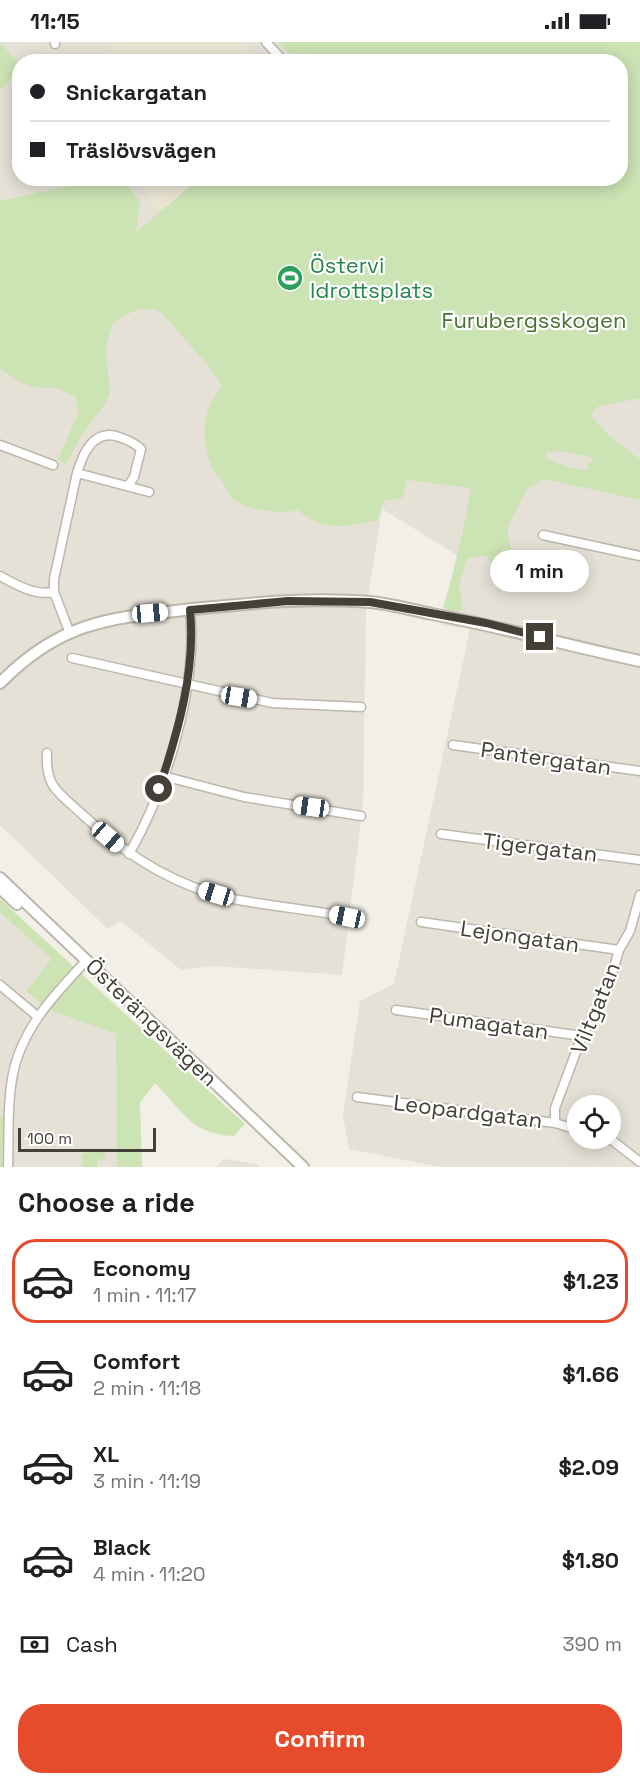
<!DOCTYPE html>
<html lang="en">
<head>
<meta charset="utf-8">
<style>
  :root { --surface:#fff; --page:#f2f2f2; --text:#202124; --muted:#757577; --line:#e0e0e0; --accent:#e64c2b }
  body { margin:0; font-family:"Space Grotesk",sans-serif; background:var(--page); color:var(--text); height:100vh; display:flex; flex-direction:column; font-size:22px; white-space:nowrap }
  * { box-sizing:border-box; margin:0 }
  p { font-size:20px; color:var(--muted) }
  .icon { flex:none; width:33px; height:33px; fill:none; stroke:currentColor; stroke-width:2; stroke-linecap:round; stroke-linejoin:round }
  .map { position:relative; height:1125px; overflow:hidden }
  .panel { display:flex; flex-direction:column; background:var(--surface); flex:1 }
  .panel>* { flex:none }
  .guide { position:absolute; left:12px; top:12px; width:616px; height:132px; border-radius:24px; box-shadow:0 3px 15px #0003; display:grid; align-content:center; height:132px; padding:0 18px; background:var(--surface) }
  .fabs { position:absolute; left:567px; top:1053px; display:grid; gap:12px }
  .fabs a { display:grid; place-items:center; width:54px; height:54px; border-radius:50%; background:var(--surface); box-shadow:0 3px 15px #0003; font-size:30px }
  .scale { position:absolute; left:18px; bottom:15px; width:138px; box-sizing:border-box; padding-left:6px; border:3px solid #454037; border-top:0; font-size:16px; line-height:21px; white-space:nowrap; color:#454037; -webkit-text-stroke:4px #fff; paint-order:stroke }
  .end { position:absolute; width:27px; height:27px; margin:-14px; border:8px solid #454037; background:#fff; box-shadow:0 0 0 3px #fff }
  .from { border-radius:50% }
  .bubble { position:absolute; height:42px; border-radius:21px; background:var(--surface); box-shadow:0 3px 15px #0003; font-size:20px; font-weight:700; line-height:42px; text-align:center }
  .car { position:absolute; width:18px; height:36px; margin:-18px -9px; border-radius:8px; box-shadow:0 0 4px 2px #0007; background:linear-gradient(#fff 24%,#345 0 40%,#fff 0 76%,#345 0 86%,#fff 0) }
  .guide b { display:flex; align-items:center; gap:21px; height:57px; font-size:22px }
  .guide b+b { border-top:2px solid var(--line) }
  .guide i { width:15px; height:15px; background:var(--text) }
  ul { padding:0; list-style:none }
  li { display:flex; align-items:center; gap:18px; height:84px; margin:0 12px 9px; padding:0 6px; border:3px solid transparent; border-radius:24px }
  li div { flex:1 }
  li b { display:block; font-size:22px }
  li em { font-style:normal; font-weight:700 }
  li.active { border-color:var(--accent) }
  li>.icon { width:54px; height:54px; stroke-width:1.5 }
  h2 { padding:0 18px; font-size:27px; line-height:72px }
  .pay { display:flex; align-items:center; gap:15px; height:66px; padding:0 18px; font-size:22px }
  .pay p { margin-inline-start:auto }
  .action { display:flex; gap:12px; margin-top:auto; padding:12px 18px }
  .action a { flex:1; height:69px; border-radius:24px; background:var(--accent); color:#fff; font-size:24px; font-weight:700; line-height:69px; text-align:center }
  .status { display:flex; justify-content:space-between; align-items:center; height:42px; padding:0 30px; background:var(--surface); direction:ltr }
  .status svg { height:16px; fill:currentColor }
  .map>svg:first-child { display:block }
  .residential { fill:#e5e1d6; fill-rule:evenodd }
  .education { fill:#eae4d3 }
  .green { fill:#cce3b4; fill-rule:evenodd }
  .parking { fill:#e4e2df }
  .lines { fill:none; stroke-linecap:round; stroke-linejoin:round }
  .minor-casing { stroke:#bdb7ab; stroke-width:11 }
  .tertiary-casing { stroke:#bdb7ab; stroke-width:14 }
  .minor { stroke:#fff; stroke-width:8 }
  .tertiary { stroke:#fff; stroke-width:10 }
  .route { stroke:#454037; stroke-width:8 }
  .labels { text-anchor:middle; stroke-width:4.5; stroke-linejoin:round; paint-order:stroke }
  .leisure-label { font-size:22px; fill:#27864d; stroke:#fff; text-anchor:start }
  .park-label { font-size:22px; fill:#467130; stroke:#fff }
  .street-label { font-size:22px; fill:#454037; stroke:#fff }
</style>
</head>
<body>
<div class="status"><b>11:15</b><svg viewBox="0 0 49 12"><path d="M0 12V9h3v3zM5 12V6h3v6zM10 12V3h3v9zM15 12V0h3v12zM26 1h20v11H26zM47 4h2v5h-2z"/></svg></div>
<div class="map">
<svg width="640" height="1125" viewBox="0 0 640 1125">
  <rect width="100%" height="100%" fill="#f2efe7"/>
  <!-- residential -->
  <path class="residential" d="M0 0H640V1125H440L349 1107 343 1073 360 959 394 942 470 587 441 583 457 513 382 467 366 568 363 762 342 933 213 924 181 928 121 879 108 887 0 783ZM20 20H621V136H20ZM578 1064H610V1096H578Z
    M0 870 51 917 26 951 52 969 116 992 117 1125H2L4 1076 0 1075Z
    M224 1117 257 1122 260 1125H216Z"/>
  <!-- education -->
  <path class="education" d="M118 0H245L261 19H96Z
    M134 137H200L161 171Z"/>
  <!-- green -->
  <path class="green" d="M0 0 19 22 20 29 0 47Z
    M278 0H640V356L597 365 590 373 609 393 640 418V458L544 437 532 445H528L507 486 514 523 507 519 491 524 488 513 467 517 459 543 463 568 455 569 443 566C455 526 464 488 471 446L407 438 402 456 384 459 377 478C343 485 326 491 298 468 282 473 242 468 231 455 228 451 226 446 224 442 220 436 213 430 211 423 201 396 202 366 222 345L211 327 161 270C142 261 130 271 113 281L105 307 110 350 106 361 84 389 66 422 58 417 79 370 75 354 56 346 34 345 19 340 0 326V159L82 141 89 137H123L140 160 136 190 199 137 621 136V20L328 19 323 14 288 11ZM562 409 595 416 587 422 588 428 571 426 546 417 547 410Z
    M0 857 245 1082 234 1094C190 1092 183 1069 155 1041L140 1061 142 1125H117L116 992 52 969 26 950 51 917 0 870Z
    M0 1075 4 1076 2 1125H0Z
    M105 1106 106 1116 97 1118V1125H82V1112Z"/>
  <!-- parking -->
  <path class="parking" d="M288 11 323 14 328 19 282 20Z"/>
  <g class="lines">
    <!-- minor casing -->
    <g class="minor-casing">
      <path id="minor" d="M55 0V2
        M266 0 284 20
        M283 18 295 20
        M0 403 53 423
        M77 431C83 411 94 386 119 395 128 398 135 401 141 407L134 435 128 444
        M543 493 640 514
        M0 534C16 543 36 554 54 550L69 589
        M54 550V537L77 431 149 450
        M72 616 272 661 361 665
        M453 703 640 729
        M47 711C45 747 60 751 84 774 127 814 175 845 234 857 272 865 310 867 347 875
        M163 734 244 755 361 774
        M441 792 640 818
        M129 812C167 746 198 644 190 568
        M421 880 619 908
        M0 943 37 974
        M396 968 582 994
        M357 1055 555 1081 578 1088
        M555 1081V1066L582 994 608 946 619 908 630 889 640 853
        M605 1096 613 1099 640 1120
        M8 1125C9 1096 7 1065 12 1037 20 988 54 953 87 918"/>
    </g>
    <!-- tertiary casing -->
    <g class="tertiary-casing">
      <path id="tertiary" d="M0 641C62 578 111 576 193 567 252 561 311 555 370 560 391 562 412 568 432 572 502 585 570 604 640 619
        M0 836 303 1125
        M0 846 17 862"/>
    </g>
    <!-- minor -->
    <use href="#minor" class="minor"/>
    <!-- tertiary -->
    <use href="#tertiary" class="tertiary"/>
  </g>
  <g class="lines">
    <!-- route -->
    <path class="route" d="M159 747C178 690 196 628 190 568L288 559 370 560 486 581 540 595"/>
  </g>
  <!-- icons -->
  <defs>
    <g id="stadium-disc" transform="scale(1.35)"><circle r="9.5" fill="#2e9e5b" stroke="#fff"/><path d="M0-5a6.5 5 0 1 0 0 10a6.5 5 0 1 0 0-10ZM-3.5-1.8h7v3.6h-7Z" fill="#fff"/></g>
  </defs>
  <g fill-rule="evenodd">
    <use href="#stadium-disc" x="290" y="236"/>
  </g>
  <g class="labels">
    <!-- leisure labels -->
    <g class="leisure-label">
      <text x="310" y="231">Östervi<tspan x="310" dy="25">Idrottsplats</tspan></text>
    </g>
    <!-- park labels -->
    <g class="park-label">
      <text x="534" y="286">Furubergsskogen</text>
    </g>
    <!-- street labels -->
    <g class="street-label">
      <text transform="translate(546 716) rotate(8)" y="8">Pantergatan</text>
      <text transform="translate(540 805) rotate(7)" y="8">Tigergatan</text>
      <text transform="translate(520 894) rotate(8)" y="8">Lejongatan</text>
      <text transform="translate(595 966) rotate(-68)" y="8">Viltgatan</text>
      <text transform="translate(152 980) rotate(44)" y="8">Österängsvägen</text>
      <text transform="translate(489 981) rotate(8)" y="8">Pumagatan</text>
      <text transform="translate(468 1069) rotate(7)" y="8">Leopardgatan</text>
    </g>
  </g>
</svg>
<div class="fabs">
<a><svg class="icon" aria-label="locate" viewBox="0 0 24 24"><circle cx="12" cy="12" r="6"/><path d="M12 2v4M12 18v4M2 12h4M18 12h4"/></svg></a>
</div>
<div class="scale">100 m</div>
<i class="end from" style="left:159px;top:747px"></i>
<i class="end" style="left:540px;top:595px"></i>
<div class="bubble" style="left:490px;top:508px;width:99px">1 min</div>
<i class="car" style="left:150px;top:571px;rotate:85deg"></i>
<i class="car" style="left:239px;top:655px;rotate:100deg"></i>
<i class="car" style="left:311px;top:765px;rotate:278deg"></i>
<i class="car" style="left:108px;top:795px;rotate:131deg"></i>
<i class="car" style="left:216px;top:852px;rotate:287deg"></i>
<i class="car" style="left:347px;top:875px;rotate:282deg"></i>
<div class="guide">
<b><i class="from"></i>Snickargatan</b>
<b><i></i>Träslövsvägen</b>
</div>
</div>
<section class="panel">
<h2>Choose a ride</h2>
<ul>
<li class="active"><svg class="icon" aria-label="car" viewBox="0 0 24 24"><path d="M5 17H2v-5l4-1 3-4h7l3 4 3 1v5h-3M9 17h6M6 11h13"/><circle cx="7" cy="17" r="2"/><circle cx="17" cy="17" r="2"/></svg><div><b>Economy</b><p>1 min · 11:17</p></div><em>$1.23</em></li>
<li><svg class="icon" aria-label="car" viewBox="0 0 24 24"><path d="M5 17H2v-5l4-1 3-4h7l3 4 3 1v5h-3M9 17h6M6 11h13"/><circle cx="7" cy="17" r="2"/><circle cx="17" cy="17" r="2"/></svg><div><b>Comfort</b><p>2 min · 11:18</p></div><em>$1.66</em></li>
<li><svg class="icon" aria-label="car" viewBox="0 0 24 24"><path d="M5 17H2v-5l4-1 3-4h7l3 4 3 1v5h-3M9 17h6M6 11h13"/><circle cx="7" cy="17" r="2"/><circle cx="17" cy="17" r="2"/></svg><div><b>XL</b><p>3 min · 11:19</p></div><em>$2.09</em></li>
<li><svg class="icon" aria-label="car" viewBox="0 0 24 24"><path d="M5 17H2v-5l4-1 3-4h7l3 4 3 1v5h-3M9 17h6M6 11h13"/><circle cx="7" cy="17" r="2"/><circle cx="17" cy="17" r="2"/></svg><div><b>Black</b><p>4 min · 11:20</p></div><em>$1.80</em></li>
</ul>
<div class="pay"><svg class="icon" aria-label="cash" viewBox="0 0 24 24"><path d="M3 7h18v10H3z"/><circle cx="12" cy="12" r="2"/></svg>Cash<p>390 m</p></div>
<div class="action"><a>Confirm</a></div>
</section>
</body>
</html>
